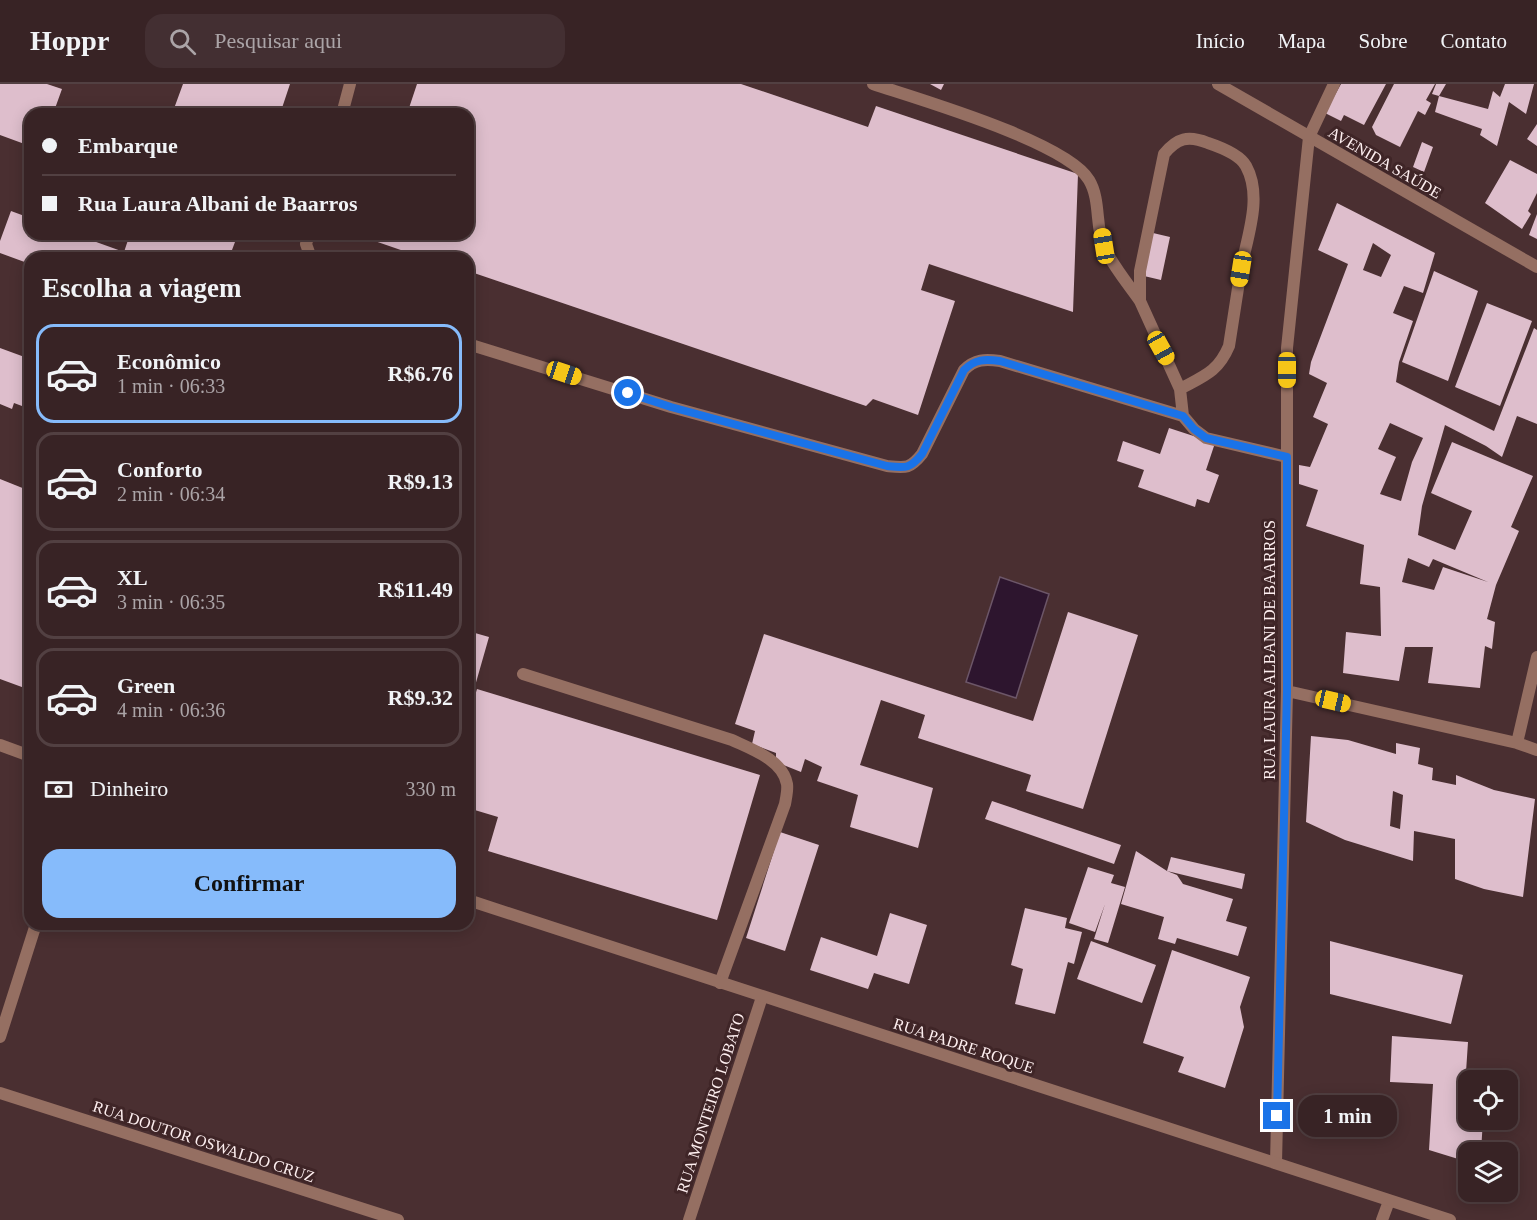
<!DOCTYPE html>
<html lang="pt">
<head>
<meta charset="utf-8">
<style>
  :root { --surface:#382325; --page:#432f32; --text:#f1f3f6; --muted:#aba4a7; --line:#524042; --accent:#86bbfb }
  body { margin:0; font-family:Georgia,serif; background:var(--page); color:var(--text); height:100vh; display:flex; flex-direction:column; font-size:22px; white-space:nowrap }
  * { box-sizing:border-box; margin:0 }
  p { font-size:20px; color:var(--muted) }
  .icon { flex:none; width:33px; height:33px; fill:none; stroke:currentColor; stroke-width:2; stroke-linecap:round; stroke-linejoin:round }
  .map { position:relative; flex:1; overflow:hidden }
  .drawer { position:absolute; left:24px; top:168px; width:450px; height:678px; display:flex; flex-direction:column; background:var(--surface); border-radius:18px; box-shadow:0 3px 15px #0003,0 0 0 2px var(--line) }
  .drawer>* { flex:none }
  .hud { position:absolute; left:24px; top:24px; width:450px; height:132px; border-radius:18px; box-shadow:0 3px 15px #0003,0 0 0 2px var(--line); display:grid; align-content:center; height:132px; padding:0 18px; background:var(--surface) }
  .fabs { position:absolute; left:1458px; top:986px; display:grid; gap:12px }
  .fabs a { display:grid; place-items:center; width:60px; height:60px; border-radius:12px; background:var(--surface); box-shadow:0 3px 15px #0003,0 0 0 2px var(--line); font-size:30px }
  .end { position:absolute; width:27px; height:27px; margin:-14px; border:8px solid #1a73e8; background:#fff; box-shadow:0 0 0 3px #fff }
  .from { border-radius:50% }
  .bubble { position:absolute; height:42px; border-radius:18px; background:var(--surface); box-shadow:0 3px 15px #0003,0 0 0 2px var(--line); font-size:20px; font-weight:800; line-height:42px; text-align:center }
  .car { position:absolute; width:18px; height:36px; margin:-18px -9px; border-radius:8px; box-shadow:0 0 4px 2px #0007; background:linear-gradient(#f5c518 24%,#345 0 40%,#f5c518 0 76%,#345 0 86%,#f5c518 0) }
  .hud b { display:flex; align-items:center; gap:21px; height:57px; font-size:22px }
  .hud b+b { border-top:2px solid var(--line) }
  .hud i { width:15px; height:15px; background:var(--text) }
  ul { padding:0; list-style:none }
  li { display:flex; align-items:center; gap:18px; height:99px; margin:0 12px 9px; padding:0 6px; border:3px solid var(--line); border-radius:18px }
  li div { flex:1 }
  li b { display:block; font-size:22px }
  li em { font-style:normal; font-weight:800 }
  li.selected { border-color:var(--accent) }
  li>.icon { width:54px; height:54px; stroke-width:1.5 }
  h2 { padding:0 18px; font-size:27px; line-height:72px }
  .pay { display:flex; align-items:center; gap:15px; height:66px; padding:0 18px; font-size:22px }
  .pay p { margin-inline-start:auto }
  .action { display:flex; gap:12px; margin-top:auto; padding:12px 18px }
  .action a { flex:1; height:69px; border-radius:18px; background:var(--accent); color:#111; font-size:24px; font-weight:800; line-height:69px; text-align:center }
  header { display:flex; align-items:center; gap:36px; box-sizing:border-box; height:84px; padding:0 30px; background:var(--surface); border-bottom:2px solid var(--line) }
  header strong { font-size:28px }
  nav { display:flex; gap:33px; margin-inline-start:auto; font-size:21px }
  .search { width:420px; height:54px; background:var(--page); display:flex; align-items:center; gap:15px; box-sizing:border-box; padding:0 21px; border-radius:18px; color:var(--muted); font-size:22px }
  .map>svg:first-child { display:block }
  .water { fill:#2d152e; stroke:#6c5668; stroke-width:1.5 }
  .building { fill:#debecc; fill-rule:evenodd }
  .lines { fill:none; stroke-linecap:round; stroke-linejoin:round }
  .service { stroke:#956f62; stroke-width:12 }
  .minor { stroke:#956f62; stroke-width:12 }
  .tertiary { stroke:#956f62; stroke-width:12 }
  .route { stroke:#1a73e8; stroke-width:8 }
  .labels { text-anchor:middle; stroke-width:6; stroke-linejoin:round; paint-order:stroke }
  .street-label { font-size:16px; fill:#feeff0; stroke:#3f2527 }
</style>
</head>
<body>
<header>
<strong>Hoppr</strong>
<div class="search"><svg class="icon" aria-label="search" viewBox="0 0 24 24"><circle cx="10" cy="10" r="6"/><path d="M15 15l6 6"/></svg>Pesquisar aqui</div>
<nav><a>Início</a><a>Mapa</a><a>Sobre</a><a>Contato</a></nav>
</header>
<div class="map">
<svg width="1537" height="1136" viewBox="0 0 1537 1136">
  <rect width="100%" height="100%" fill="#4a2f31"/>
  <!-- water -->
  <path class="water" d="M1000 493 1049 510 1016 614 966 598Z"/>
  <!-- building -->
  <path class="building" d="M0 0H47L62 5 53 30H30V62L0 51Z
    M183 0H290L280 30H172Z
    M417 0H741L868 43 876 22 1078 90 1073 228 929 180 921 206 955 217 918 331 873 315 866 322 474 189 468 205V174H424L366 154 367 150H468V30H407Z
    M930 0H944L941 6Z
    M1341 0H1386L1364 41 1344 31 1341 37 1325 29Z
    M1394 0H1435L1426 16 1431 19 1425 31 1418 27 1400 63 1376 51 1372 43Z
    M1436 0H1446L1439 12 1488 25 1493 7 1500 13 1505 0H1534L1526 30 1509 18 1497 62 1480 51 1482 45 1435 28 1439 12 1432 10Z
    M1537 40V62L1527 55Z
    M1422 58 1433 63 1424 88 1413 83Z
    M1510 76 1537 90V109L1528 127 1531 130 1522 145 1485 119Z
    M1337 119 1435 169 1423 209 1404 202 1393 229 1413 237 1399 278 1396 298 1494 347 1534 244 1537 246V340L1517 332 1502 373 1486 362 1445 341 1422 422 1418 451 1455 466 1472 427 1431 409 1452 358 1533 392 1511 443 1519 447 1496 501 1487 535 1495 538 1492 565 1485 562 1480 604 1428 599 1433 563H1405L1399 597 1343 589 1346 548 1381 552 1380 503 1360 500 1364 461 1306 442 1318 406 1299 400V381L1310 383 1328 340 1313 333 1327 299 1309 290 1311 278 1348 180 1318 166ZM1373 159 1391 171 1381 193 1363 186ZM1390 339 1423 354 1412 378 1401 417 1380 410 1396 373 1378 365ZM1408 474 1429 483 1433 475 1488 498 1443 483 1434 506 1402 498Z
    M11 127 30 134V150H74L124 168 130 150H238L229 174H30V180L0 169V157Z
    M1537 130V155L1529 151Z
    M1153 149 1170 153 1161 196 1144 192Z
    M1434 187 1478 207 1448 297 1402 278Z
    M1487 219 1532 237 1500 322 1455 303Z
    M0 264 30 275V325L14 319 12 325 0 320Z
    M1169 344 1215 359 1206 386 1219 391 1209 419 1197 415 1195 423 1138 403 1144 386 1117 377 1123 357 1160 370Z
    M0 395 30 407V606L0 595Z
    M1068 528 1138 551 1083 725 1026 707 1031 691 918 654 925 631 881 616 860 681 933 704 918 764 850 743 858 711 817 697 822 683 805 675 801 688 776 678V669L752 660 755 647 735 640 764 550 1033 637Z
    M468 547 489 553 469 623H468Z
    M477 605 760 691 717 836 488 767 498 733 468 724V635Z
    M1311 652 1348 656 1396 670V659L1420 664 1418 680 1433 684 1432 696 1456 701V691L1494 706 1535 715 1523 813 1484 805 1455 795V755L1414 747 1413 777 1345 756 1306 738ZM1393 707 1403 711 1400 745 1390 742Z
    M992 717 1121 761 1114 780 985 735Z
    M780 748 819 761 785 867 746 854Z
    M1136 767 1167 787 1171 773 1245 790 1242 805 1167 787 1177 791 1183 800 1233 815 1226 837 1247 843 1238 872 1177 854 1175 860 1158 855 1164 833 1121 820Z
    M1088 783 1114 791 1111 799 1125 803 1108 859 1094 855 1105 820 1095 848 1069 839Z
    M1025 824 1067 834 1065 844 1082 848 1074 880 1068 878 1055 930 1015 920 1023 885 1011 881Z
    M890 829 927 841 909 900 874 889 868 905 810 886 821 853 877 872Z
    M1091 857 1156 881 1142 919 1077 895Z
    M1330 857 1463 891 1451 940 1330 910Z
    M1172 866 1250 893 1240 923 1244 943 1225 1004 1178 988 1184 973 1143 959Z
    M1392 952 1468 958 1466 988 1486 989 1485 996H1468V1035H1483L1481 1068H1468V1078L1429 1066 1433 1000 1390 998Z"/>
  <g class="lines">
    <!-- service -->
    <path class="service" d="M873 0C918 15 1067 58 1089 96 1101 116 1095 143 1104 163 1113 182 1128 200 1140 217
      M342 30 350 0
      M309 150 306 160 311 174
      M468 260 671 323 887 382C906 384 910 385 922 370L964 286C975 275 985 275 1000 277L1183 332
      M1180 305C1204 292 1218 288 1229 262 1233 236 1237 210 1241 185 1247 153 1263 113 1246 82 1240 71 1220 63 1208 59 1188 51 1177 54 1164 70L1140 187V217L1180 305 1183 332 1194 345 1206 354 1287 373
      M523 590 732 656C751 665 783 676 787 700 788 706 786 714 785 720L720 899"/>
    <!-- minor -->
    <path class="minor" d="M1287 607 1517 659 1537 666
      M1517 659 1537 573
      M0 953 36 840
      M0 1009 398 1136
      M1276 1079 1287 607V264L1309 53 1334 0
      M689 1136 762 913
      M1382 1136 1389 1117"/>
    <!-- tertiary -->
    <path class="tertiary" d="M1218 0 1537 183
      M0 661 30 672
      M468 816 1450 1136"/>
  </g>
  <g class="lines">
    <!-- route -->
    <path class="route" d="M628 309 671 323 887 382C906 384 910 385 922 370L964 286C975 275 985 275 1000 277L1183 332 1194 345 1206 354 1287 373V607L1277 1032"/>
  </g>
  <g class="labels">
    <!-- street labels -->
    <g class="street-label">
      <text transform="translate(1385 78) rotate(30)" y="6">AVENIDA SAÚDE</text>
      <text transform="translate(1269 566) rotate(-90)" y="6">RUA LAURA ALBANI DE BAARROS</text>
      <text transform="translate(964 961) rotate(18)" y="6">RUA PADRE ROQUE</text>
      <text transform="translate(710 1019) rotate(-72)" y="6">RUA MONTEIRO LOBATO</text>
      <text transform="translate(204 1057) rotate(18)" y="6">RUA DOUTOR OSWALDO CRUZ</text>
    </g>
  </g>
</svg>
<div class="fabs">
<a><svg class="icon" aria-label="locate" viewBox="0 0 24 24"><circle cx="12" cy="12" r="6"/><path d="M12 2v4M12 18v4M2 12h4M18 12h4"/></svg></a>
<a><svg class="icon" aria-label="layers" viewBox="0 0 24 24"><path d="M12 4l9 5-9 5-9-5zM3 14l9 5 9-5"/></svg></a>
</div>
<i class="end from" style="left:628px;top:309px"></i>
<i class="end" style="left:1277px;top:1032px"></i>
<div class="bubble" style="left:1298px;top:1011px;width:99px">1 min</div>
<i class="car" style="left:1104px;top:162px;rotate:351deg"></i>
<i class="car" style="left:1241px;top:185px;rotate:189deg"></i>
<i class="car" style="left:1161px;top:264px;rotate:151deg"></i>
<i class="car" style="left:1287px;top:286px;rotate:180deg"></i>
<i class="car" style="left:564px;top:289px;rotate:108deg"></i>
<i class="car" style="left:1333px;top:617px;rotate:103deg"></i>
<div class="hud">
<b><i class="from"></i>Embarque</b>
<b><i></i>Rua Laura Albani de Baarros</b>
</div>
<section class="drawer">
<h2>Escolha a viagem</h2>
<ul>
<li class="selected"><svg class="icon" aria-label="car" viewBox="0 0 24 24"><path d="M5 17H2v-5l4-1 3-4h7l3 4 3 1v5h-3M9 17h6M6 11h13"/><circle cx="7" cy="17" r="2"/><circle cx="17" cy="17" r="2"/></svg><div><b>Econômico</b><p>1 min · 06:33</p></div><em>R$6.76</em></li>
<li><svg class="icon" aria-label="car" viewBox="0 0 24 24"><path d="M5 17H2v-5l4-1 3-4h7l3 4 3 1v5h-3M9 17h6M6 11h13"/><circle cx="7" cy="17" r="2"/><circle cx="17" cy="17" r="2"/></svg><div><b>Conforto</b><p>2 min · 06:34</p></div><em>R$9.13</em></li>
<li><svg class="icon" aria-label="car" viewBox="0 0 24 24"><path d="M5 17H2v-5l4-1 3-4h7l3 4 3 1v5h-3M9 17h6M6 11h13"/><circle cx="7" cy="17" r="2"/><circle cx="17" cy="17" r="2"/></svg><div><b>XL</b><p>3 min · 06:35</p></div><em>R$11.49</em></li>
<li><svg class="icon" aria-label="car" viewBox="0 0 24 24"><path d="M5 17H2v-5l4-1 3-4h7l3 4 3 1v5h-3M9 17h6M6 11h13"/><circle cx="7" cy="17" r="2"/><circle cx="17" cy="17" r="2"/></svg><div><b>Green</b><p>4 min · 06:36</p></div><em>R$9.32</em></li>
</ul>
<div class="pay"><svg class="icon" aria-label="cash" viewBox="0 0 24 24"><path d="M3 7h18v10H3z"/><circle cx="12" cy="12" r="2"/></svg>Dinheiro<p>330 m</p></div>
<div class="action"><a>Confirmar</a></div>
</section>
</div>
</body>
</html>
